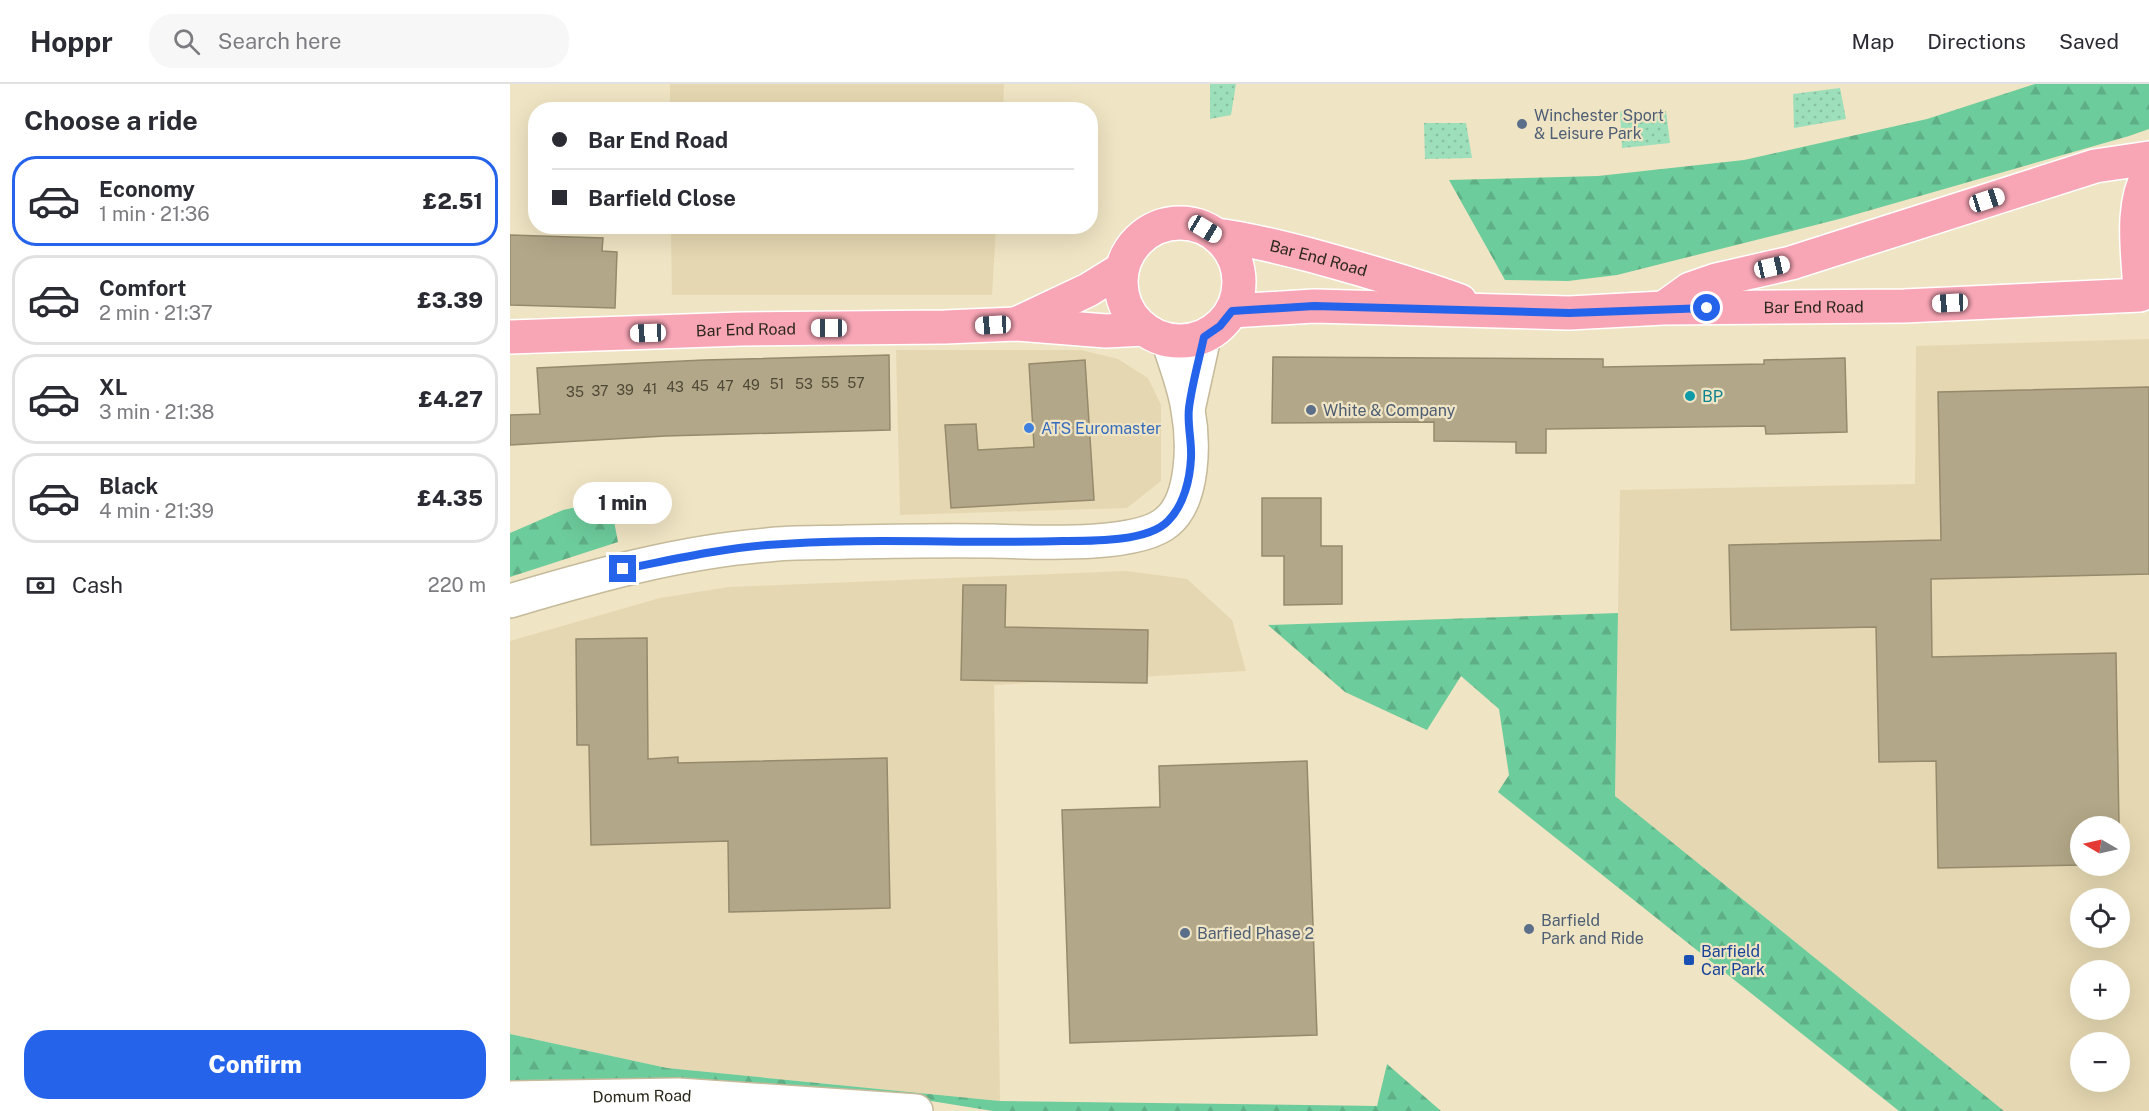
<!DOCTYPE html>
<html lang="en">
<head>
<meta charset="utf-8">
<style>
  :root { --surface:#fff; --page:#f7f7f7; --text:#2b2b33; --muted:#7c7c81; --line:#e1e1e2; --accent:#2563eb }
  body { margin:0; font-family:"Public Sans",sans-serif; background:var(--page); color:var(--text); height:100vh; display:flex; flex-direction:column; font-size:22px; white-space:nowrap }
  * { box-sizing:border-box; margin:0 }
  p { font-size:20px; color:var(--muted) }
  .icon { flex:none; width:33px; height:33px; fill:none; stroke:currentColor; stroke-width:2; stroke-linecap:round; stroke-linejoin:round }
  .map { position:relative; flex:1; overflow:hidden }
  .side { display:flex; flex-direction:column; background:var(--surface); width:510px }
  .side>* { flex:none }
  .guide { position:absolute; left:18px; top:18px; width:570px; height:132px; border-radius:24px; box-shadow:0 6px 24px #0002; display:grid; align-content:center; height:132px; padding:0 24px; background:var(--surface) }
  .needle { width:39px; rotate:279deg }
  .controls { position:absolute; left:1560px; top:732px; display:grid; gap:12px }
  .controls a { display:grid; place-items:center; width:60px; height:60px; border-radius:50%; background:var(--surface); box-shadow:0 6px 24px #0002; font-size:30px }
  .end { position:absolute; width:27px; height:27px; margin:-14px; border:8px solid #2563eb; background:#fff; box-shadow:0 0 0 3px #fff }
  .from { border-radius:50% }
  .bubble { position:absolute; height:42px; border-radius:21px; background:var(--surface); box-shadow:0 6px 24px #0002; font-size:20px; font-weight:800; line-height:42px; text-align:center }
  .car { position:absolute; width:18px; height:36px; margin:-18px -9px; border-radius:8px; box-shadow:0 0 4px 2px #0007; background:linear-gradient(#fff 24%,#345 0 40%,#fff 0 76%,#345 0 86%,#fff 0) }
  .guide b { display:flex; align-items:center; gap:21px; height:57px; font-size:22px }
  .guide b+b { border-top:2px solid var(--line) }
  .guide i { width:15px; height:15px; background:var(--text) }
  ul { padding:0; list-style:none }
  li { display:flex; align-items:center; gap:18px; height:90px; margin:0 12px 9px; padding:0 12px; border:3px solid var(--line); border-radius:24px }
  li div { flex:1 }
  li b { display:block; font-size:22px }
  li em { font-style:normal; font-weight:800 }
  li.on { border-color:var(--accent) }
  li>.icon { width:54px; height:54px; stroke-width:1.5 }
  h2 { padding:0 24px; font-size:27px; line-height:72px }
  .pay { display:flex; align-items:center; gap:15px; height:66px; padding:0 24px; font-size:22px }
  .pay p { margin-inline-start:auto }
  .button { display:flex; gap:12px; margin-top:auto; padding:12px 24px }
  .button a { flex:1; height:69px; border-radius:24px; background:var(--accent); color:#fff; font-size:24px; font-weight:800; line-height:69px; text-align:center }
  header { display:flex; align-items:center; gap:36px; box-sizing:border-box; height:84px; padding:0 30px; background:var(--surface); border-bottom:2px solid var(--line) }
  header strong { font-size:28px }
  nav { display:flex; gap:33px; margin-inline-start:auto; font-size:21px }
  .search { width:420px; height:54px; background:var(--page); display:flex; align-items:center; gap:15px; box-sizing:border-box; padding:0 21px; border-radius:24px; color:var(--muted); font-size:22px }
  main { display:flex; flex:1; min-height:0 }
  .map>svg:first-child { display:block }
  .built { fill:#e5d7b1; fill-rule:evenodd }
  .grass { fill:url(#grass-dots) }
  .forest { fill:url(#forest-firs) }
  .building { fill:#b2a788; stroke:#958a6c; stroke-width:1.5 }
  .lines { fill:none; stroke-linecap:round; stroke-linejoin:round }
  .minor-casing { stroke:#c5ba9a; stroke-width:36 }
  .major-casing { stroke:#fff; stroke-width:36 }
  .minor { stroke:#fff; stroke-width:33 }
  .major { stroke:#f8a5b5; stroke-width:33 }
  .route { stroke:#2563eb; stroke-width:8 }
  .service-dot { fill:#5c6f8a; stroke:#efe4c3; stroke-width:2 }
  .culture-dot { fill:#0f9aa8; stroke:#efe4c3; stroke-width:2 }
  .shop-dot { fill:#3f7fe0; stroke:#efe4c3; stroke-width:2 }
  .transit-dot { fill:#1a4fb4; stroke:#efe4c3; stroke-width:2 }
  .labels { text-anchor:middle; stroke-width:4.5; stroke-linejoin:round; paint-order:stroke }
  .number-label { font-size:14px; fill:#4e4836 }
  .service-label { font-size:16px; fill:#4e5e75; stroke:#efe4c3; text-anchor:start }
  .street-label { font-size:16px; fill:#2c281b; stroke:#efe4c3 }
  .culture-label { font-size:16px; fill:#0d838f; stroke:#efe4c3; text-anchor:start }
  .shop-label { font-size:16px; fill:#366cbe; stroke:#efe4c3; text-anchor:start }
  .transit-label { font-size:16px; fill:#164399; stroke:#efe4c3; text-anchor:start }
</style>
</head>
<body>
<header>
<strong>Hoppr</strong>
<div class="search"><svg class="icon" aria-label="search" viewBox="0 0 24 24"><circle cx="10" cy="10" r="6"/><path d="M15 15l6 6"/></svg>Search here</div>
<nav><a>Map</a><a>Directions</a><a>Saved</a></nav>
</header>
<main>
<section class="side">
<h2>Choose a ride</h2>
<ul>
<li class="on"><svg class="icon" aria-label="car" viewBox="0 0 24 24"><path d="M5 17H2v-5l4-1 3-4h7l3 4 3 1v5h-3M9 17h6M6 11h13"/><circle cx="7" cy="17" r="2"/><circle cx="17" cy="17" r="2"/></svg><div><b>Economy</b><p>1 min · 21:36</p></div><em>£2.51</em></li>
<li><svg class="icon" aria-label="car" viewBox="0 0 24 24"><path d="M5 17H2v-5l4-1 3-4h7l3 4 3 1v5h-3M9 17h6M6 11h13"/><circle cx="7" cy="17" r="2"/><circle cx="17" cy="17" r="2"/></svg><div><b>Comfort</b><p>2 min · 21:37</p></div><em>£3.39</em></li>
<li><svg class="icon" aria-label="car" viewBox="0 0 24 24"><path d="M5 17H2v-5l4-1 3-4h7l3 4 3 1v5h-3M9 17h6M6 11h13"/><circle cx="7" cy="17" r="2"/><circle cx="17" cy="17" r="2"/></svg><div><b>XL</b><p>3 min · 21:38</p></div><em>£4.27</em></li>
<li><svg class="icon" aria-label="car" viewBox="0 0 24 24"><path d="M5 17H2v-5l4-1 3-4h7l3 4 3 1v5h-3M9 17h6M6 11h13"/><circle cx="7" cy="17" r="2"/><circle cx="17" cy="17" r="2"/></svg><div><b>Black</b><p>4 min · 21:39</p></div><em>£4.35</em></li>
</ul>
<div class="pay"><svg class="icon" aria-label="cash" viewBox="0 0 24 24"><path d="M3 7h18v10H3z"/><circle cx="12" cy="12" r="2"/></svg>Cash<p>220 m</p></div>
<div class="button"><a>Confirm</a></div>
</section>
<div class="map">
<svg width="1639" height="1027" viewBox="0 0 1639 1027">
  <defs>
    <pattern id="grass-dots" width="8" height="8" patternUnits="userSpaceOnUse" patternTransform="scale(1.5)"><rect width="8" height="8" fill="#9cdfba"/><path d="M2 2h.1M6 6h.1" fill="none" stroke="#87bf9f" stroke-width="1.8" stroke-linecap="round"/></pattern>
    <pattern id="forest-firs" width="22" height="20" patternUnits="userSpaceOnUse" patternTransform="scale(1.5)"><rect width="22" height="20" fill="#6dcc9c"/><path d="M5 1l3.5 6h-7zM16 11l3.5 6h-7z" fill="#5faf86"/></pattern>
  </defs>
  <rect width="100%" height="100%" fill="#efe4c3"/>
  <!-- built -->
  <path class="built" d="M160 0H494L493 25 160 26Z
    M161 143H486L482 211H162Z
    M1639 255V1027H1494L1105 712 1110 406 1405 400 1406 262ZM1570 742H1610V782H1570ZM1570 814H1610V854H1570ZM1570 886H1610V926H1570ZM1570 958H1610V998H1570Z
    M386 266H571L608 275 638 294 651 321V397L617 424 390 431Z
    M616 487 677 495 722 536 736 587 484 601 490 1017 157 984 0 950V557L150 514 219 503Z"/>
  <!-- grass -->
  <path class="grass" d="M700 0H726L721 31 700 35Z
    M1330 4 1336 35 1284 44 1283 10Z
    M1110 27H1156L1160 59 1112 64Z
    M914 39H956L962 74 915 75Z"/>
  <!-- forest -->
  <path class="forest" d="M1525 0H1639V45L1619 52 1333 134 1107 191 1058 197 995 196 939 96 1088 92 1234 76 1417 35Z
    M100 416 108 458 0 493V449L53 426Z
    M1108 529 1105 712 1494 1027H1389L988 708 999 691 989 625 951 592 917 646 835 608 758 541Z
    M0 950 157 984 490 1017 867 1022 877 980 931 1027H483L421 1017 197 1022 0 1017Z"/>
  <!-- building -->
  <path class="building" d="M0 151 93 154 92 167 107 168 105 224 0 221Z
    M379 271 380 346 155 352 0 361V331L30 330 27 284 194 276Z
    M763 273 1093 275V283L1254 280V276L1335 274 1337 348 1256 350 1255 342 1036 345V369H1006V358L924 357V338L762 339Z
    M575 276 584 416 441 424 435 341 466 340 468 366 524 363 519 280Z
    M1639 303V490L1421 495 1422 573 1606 569 1609 742H1570V781L1428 784 1426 677 1369 678 1366 543 1221 546 1219 461 1431 456 1428 308Z
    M752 414H811V462H832V520L774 521V472H752Z
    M453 501H496L495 543 638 546 637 599 451 596Z
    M137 554 138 675 168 673V679L377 674 380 824 219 828 218 757 81 761 79 661H67L66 555Z
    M797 677 807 951 560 959 552 726 650 723 649 682Z"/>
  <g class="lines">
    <!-- minor casing -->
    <g class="minor-casing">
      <g id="minor">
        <path d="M679 321 694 253"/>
        <path d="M0 517C84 492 169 468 257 461 283 458 311 459 338 458 387 457 435 456 483 457 523 458 627 464 657 438 684 416 684 358 678 326 675 303 665 279 658 256"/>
        <path id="s1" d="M0 1014 168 1011 406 1027"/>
      </g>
    </g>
    <!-- major casing -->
    <g class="major-casing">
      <g id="major">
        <circle cx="670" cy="198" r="59"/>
        <path id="s2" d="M706 151C738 155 769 163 800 171 851 185 901 199 950 217"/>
        <path d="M1155 223 1180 205 1206 196 1281 179 1585 82 1639 74"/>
        <path id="s3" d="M722 227 804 222 1059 229 1153 224 1394 222 1630 211C1629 172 1619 124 1639 89"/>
        <path d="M508 239 578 206 612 185"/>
        <path id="s4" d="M0 253 231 245 435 243 506 240 596 247 634 245"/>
      </g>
    </g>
    <!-- minor -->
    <use href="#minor" class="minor"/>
    <!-- major -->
    <use href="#major" class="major"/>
  </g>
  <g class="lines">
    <!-- route -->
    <path class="route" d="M113 485C161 476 209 465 257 461 355 453 455 460 553 457 581 457 638 458 658 437 674 421 680 395 681 374 682 357 677 340 679 324 682 300 689 276 694 253L710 242 722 227 804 222 1059 229 1197 224"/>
  </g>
  <!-- markers -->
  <g class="service-dot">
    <circle cx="1012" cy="40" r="6"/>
    <circle cx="801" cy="326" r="6"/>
    <circle cx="1019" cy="845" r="6"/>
    <circle cx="675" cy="849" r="6"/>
  </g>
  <circle class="culture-dot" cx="1180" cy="312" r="6"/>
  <circle class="shop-dot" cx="519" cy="344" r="6"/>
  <rect class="transit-dot" x="1173" y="870" width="12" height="12" rx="3"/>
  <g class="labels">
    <!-- number labels -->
    <g class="number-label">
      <text x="320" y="304">55</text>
      <text x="346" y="304">57</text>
      <text x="267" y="305">51</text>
      <text x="294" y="305">53</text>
      <text x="241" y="306">49</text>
      <text x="190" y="307">45</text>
      <text x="215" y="307">47</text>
      <text x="165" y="308">43</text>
      <text x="140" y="310">41</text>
      <text x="115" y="311">39</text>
      <text x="90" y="312">37</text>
      <text x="65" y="313">35</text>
    </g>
    <!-- service labels -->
    <g class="service-label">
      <text x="1024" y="37">Winchester Sport<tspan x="1024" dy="18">&amp; Leisure Park</tspan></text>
      <text x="813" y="332">White &amp; Company</text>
      <text x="1031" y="842">Barfield<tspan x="1031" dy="18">Park and Ride</tspan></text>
      <text x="687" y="855">Barfied Phase 2</text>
    </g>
    <!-- street labels -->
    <g class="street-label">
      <text dy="6" stroke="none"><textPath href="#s2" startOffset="105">Bar End Road</textPath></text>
      <text dy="6" stroke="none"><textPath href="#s3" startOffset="582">Bar End Road</textPath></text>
      <text dy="6" stroke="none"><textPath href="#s4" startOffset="236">Bar End Road</textPath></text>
      <text dy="6" stroke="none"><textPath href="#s1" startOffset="132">Domum Road</textPath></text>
    </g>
    <!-- culture labels -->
    <g class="culture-label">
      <text x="1192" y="318">BP</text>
    </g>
    <!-- shop labels -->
    <g class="shop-label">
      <text x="531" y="350">ATS Euromaster</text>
    </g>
    <!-- transit labels -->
    <g class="transit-label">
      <text x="1191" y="873">Barfield<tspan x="1191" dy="18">Car Park</tspan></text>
    </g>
  </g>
</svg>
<div class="controls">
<a><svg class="needle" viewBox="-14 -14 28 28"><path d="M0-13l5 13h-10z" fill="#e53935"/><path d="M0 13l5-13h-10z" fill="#7c7c81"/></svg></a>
<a><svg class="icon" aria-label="locate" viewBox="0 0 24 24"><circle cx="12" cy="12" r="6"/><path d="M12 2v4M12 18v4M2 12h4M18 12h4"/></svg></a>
<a>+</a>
<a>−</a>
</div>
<i class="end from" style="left:1197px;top:224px"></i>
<i class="end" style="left:113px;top:485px"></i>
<div class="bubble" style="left:63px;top:398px;width:99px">1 min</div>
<i class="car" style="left:1477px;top:116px;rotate:72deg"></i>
<i class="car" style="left:695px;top:145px;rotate:121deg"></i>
<i class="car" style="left:1262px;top:183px;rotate:77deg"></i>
<i class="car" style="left:1440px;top:219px;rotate:267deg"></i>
<i class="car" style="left:483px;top:241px;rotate:267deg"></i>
<i class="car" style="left:319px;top:244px;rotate:270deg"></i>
<i class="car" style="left:138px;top:249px;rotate:268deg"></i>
<div class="guide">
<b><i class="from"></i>Bar End Road</b>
<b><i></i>Barfield Close</b>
</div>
</div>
</main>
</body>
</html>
